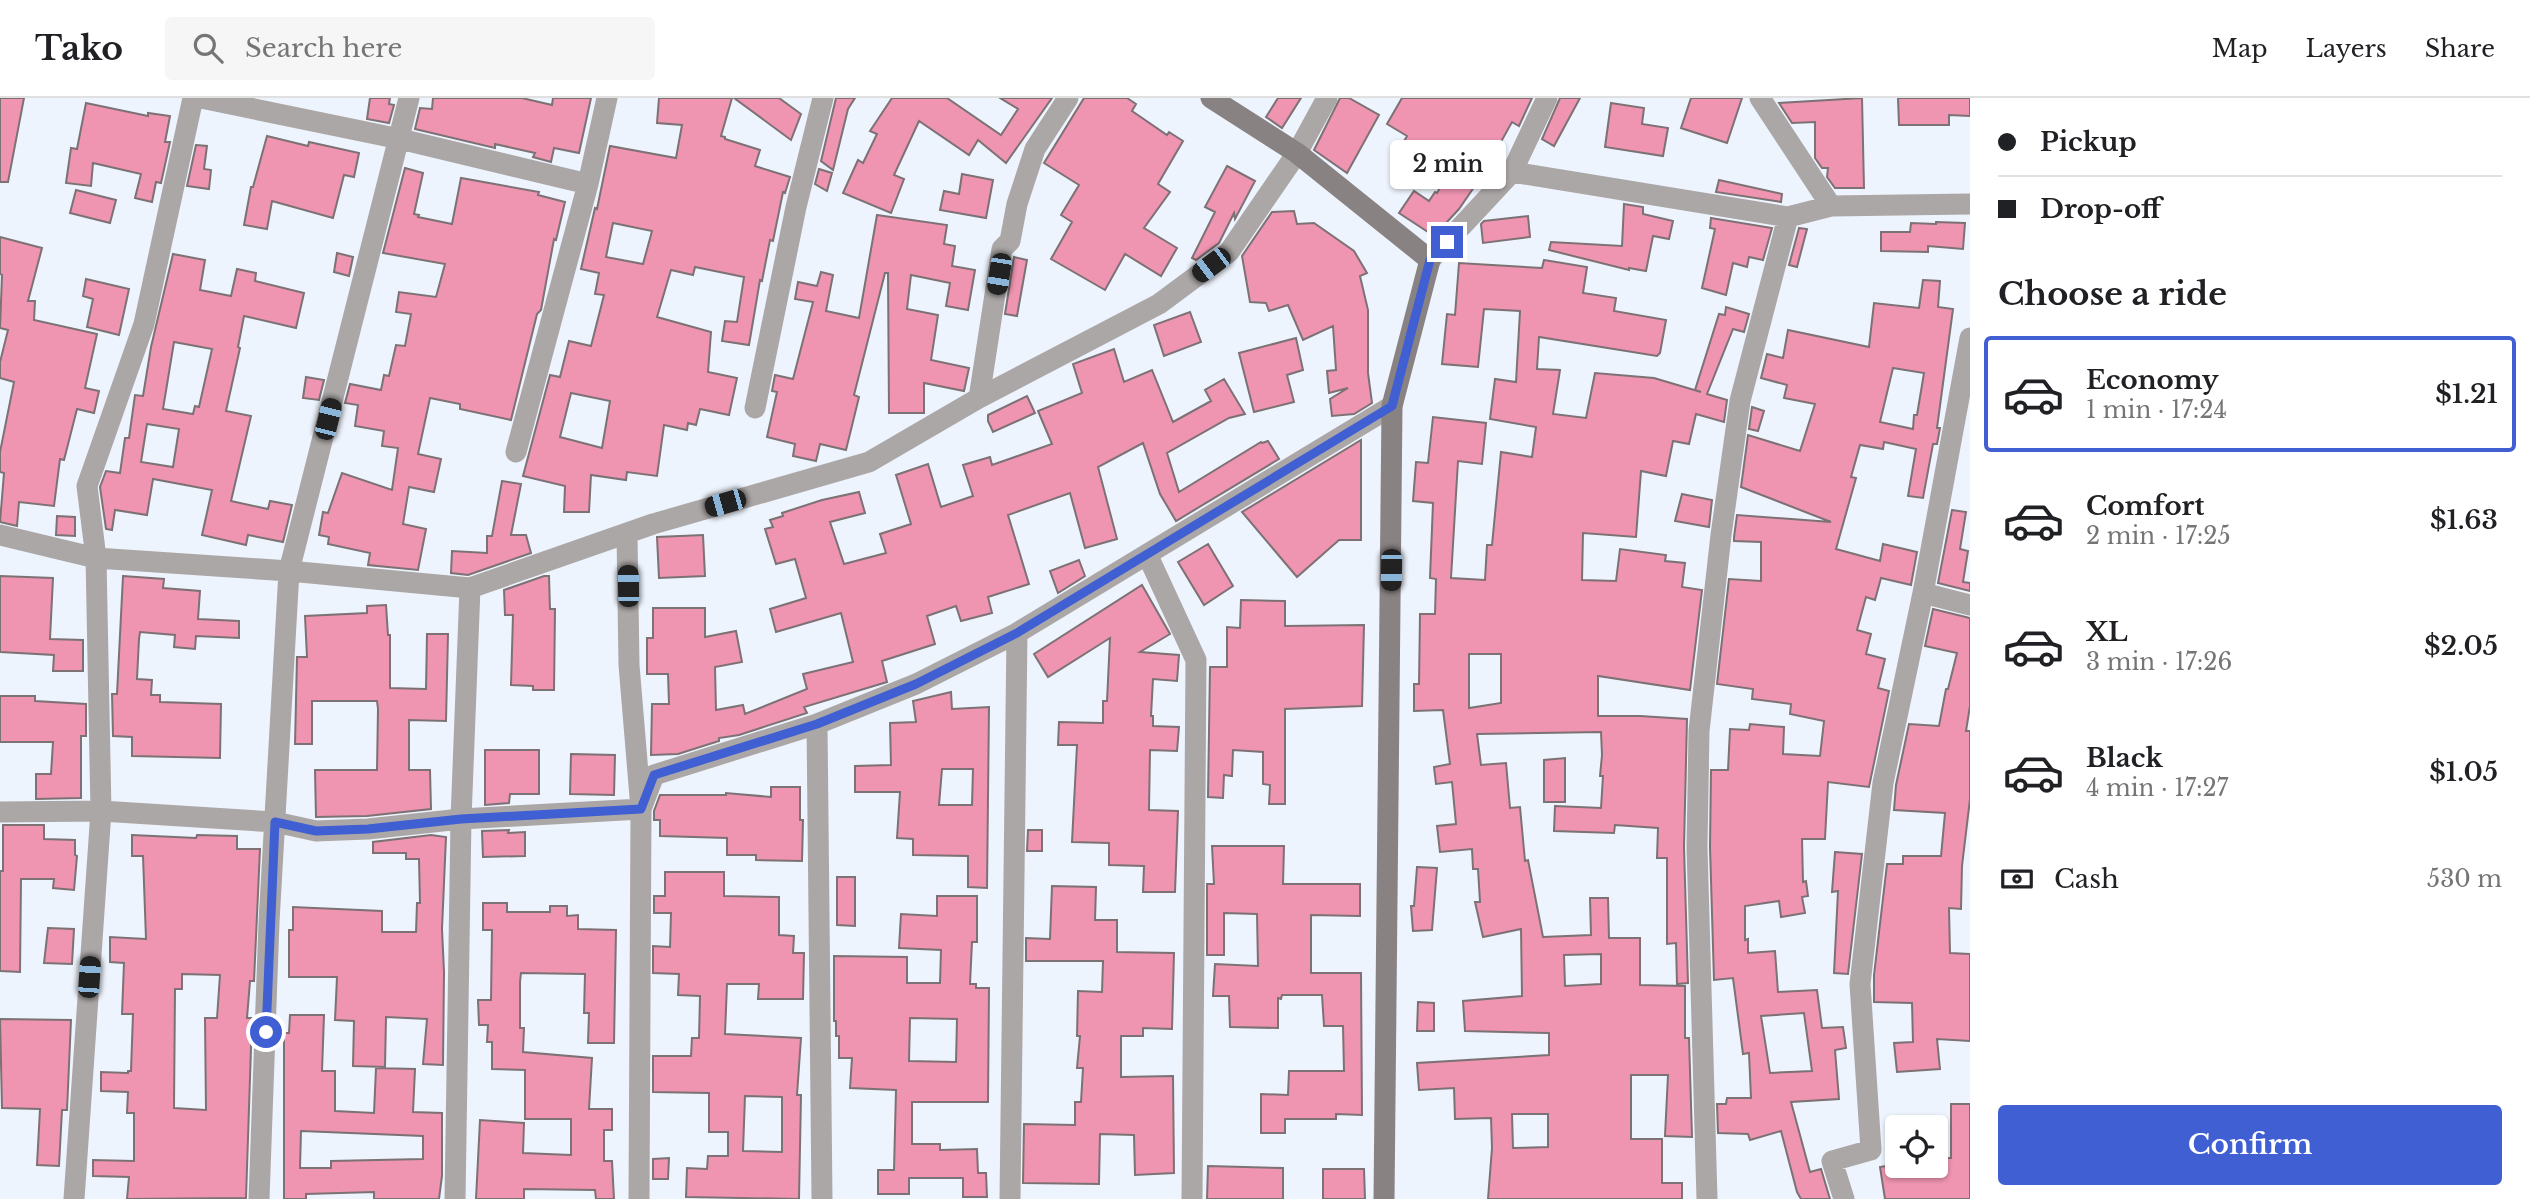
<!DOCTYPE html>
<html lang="en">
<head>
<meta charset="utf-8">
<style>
  :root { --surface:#fff; --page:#f6f6f6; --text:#202124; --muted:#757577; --line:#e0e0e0; --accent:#3f5fd2 }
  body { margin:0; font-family:"Libre Baskerville",serif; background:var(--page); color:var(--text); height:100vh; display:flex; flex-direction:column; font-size:26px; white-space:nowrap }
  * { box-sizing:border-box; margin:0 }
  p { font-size:23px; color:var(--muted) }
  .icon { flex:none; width:38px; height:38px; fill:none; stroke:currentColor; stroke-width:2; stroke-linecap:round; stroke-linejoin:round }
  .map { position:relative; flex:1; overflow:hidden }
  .details { display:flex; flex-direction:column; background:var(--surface); width:560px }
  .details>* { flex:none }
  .banner { display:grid; align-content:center; height:154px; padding:0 28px; background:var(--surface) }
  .controls { position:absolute; left:1885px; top:1017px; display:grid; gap:14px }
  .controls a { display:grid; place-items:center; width:63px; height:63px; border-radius:7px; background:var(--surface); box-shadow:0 2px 5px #0004; font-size:35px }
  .end { position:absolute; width:32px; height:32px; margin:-16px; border:9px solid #3f5fd2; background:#fff; box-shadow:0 0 0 4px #fff }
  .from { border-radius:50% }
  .bubble { position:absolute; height:49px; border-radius:7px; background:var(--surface); box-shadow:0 2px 5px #0004; font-size:23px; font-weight:600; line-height:49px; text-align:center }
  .car { position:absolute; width:21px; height:42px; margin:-21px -10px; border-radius:9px; box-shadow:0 0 5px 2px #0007; background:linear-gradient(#222 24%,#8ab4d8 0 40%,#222 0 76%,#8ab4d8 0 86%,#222 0) }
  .banner b { display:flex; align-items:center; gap:24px; height:66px; font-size:26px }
  .banner b+b { border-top:2px solid var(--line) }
  .banner i { width:18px; height:18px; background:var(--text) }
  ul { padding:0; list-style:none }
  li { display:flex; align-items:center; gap:21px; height:116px; margin:0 14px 10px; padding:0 14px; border:4px solid transparent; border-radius:7px }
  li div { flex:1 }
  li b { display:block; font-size:26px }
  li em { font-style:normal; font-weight:600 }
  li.active { border-color:var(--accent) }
  li>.icon { width:63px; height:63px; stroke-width:1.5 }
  h2 { padding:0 28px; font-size:32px; line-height:84px }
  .pay { display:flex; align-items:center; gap:18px; height:77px; padding:0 28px; font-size:26px }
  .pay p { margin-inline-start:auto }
  .button { display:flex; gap:14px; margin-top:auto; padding:14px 28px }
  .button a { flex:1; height:80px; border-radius:7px; background:var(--accent); color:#fff; font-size:28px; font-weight:600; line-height:80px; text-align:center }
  header { display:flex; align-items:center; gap:42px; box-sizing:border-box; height:98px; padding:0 35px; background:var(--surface); border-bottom:2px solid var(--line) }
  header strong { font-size:33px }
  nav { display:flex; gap:38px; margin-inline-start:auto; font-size:24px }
  .search { width:490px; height:63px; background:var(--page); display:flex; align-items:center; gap:18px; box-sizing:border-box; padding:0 24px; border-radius:7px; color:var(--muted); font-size:26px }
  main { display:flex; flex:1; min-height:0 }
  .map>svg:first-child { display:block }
  .building { fill:#ef94b1; stroke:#7c7174; stroke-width:2; fill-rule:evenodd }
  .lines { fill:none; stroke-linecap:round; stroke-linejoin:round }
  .street { stroke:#aca7a7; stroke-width:21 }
  .secondary { stroke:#898283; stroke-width:21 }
  .route { stroke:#3f5fd2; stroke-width:9 }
</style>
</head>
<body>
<header>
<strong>Tako</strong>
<div class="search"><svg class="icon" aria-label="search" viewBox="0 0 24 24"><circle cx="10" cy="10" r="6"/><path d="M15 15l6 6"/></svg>Search here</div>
<nav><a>Map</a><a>Layers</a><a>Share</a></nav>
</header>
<main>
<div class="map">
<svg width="1970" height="1101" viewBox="0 0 1970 1101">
  <rect width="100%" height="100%" fill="#eef4fd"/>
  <!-- building -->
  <path class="building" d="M0 0H24L8 84H0Z
    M370 0H390L389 6 394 7 389 25 367 21Z
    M433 0H522L552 7 553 0H591L579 55 554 50 551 64 533 59 535 55 495 46V50L415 31 420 10 432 11Z
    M659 0H732L721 38 725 39V41L760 52 755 68 790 79 785 95 783 94 773 143 770 142 762 183 760 182 749 247 722 243 725 223 737 224 744 179 695 169 693 177 671 172 657 219 711 234 708 274 737 280 729 317 700 311 696 327 688 325 687 332 664 327 657 378 627 374 626 382 591 377 589 414H564L565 388 523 378 550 277 560 279 569 243 591 248 604 197 595 196 599 175 581 171 595 110 597 111 610 48 676 60 682 27 657 25ZM613 125 652 133 643 166 606 159ZM571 295 610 303 602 350 560 339Z
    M734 0H779L801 16 791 42Z
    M836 0H855L848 11 833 72 821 63Z
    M892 0H947L1001 37 1018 11 1000 0H1052L1006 65 978 42 969 57 919 23 894 77 904 81 891 115 843 95 858 62 863 65 877 36 870 33Z
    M1084 0H1127L1136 6 1132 13 1167 37 1169 34 1183 43 1158 86 1170 94 1144 130 1177 150 1161 178 1125 156 1105 192 1051 161 1072 124 1061 117 1079 87 1044 65Z
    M1278 0H1301L1282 30 1266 19Z
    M1340 0H1349L1379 17 1347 75 1314 52Z
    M1402 0H1532L1519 28 1512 24 1483 76 1459 111 1434 138 1399 115 1414 93 1429 103 1435 94 1437 95 1455 62 1427 47 1414 70 1395 59 1407 38 1387 26Z
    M1560 0H1580L1554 48 1542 41Z
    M1691 0H1742L1727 45 1681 30Z
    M1862 0 1864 90H1835L1827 79 1828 70H1822L1815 60V24L1792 25 1779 5Z
    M1898 0H1970V18L1949 17V27H1899Z
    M86 5 148 18V15L170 18 165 44H170L161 85 156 84 152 104 135 100 141 76 93 65 91 88 66 85 71 50 77 51Z
    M1611 5 1644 10 1642 26 1668 30 1663 58 1605 49Z
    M267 38 308 48 309 44 359 55 354 79 344 77 333 120 272 103 267 131 244 127 251 89H253Z
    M196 47 207 48 204 71 211 72 209 91 187 88Z
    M1227 68 1255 83 1235 121 1234 115 1219 145 1196 162 1192 160 1215 114 1205 109Z
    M405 70 423 75 414 116 419 117 418 119 452 126 461 80 539 94 538 97 565 104 556 142 554 141 541 212 537 216 511 322 460 311V306L430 300 418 356 441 361 434 394 409 389 403 426 426 431 418 472 368 467 370 455 328 446 329 439 319 437 323 414 328 415 342 375 392 392 398 350 382 348 384 333 355 328 358 307 345 305 350 286 381 292 384 277 389 278 396 247 405 248 411 216 396 214 399 194 436 199 445 166 383 155Z
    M819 71 832 75 827 93 815 86Z
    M962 76 993 82 986 120 940 112 944 93 959 96Z
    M1719 82 1782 96 1781 104 1716 94Z
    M76 92 116 102 110 125 70 115Z
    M1624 106 1643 109V116L1673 123 1669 141 1653 138 1646 173 1629 170V172L1549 152 1551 144 1622 148Z
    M1294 113 1297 126 1314 125 1354 153 1367 175 1360 178 1368 212V275L1372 305 1354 316 1332 318 1330 301 1348 290 1329 295 1327 273 1336 272 1333 228 1303 242 1288 207 1269 213 1266 205 1250 204 1242 158 1272 114Z
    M877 117 947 127 944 146 955 148 952 168 975 172 968 212 946 208 950 185 911 177 907 211 938 217 931 262 969 270 964 293 924 285V315H889L888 175H885L854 297 859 299 846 352 820 346 816 363 793 358 795 346 767 339 777 294 772 293 775 277 793 281 813 204 795 201 798 184 817 188 821 174 833 177 826 213 859 220Z
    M1528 118 1530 139 1483 145 1481 126 1484 123Z
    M1711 120 1772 130 1763 162 1749 159 1747 169 1733 165 1726 197 1702 190 1715 131 1710 130Z
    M1936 124 1965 125 1963 151 1928 148V154L1881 153V134H1910L1911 125 1936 126Z
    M1799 130 1807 131 1797 169 1789 167Z
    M0 139 42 150 28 203H35L34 222 97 236 85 290 99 293 94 315 77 311 64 362 60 361 54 408 19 404 17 428 0 424 4 375 0 374V354L14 284 0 280V264L8 232 0 230 2 177 0 176Z
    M337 155 353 159 349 178 334 174Z
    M173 156 205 162 200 192 231 198 237 171 256 175 255 183 304 195 296 230 244 218 238 249 240 250 226 313 251 318 231 403 268 411 270 403 292 407 283 444 248 437 246 447 202 437 212 392 153 381 147 417 115 412 112 432 106 431 100 389 106 373 120 375 125 340H129L135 297 143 298 151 249ZM174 244 212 251 199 309 195 308 193 316 163 311ZM147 326 179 331 173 369 141 364Z
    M1014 159 1027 162 1017 218 1005 216Z
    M1544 162 1587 169 1583 195 1616 200 1614 213 1666 222 1660 255 1657 258 1539 239 1537 271 1560 272 1553 316 1586 320 1595 275 1654 280 1701 294 1695 292 1719 216 1725 217 1726 209 1749 216 1744 234 1733 231 1707 296 1727 302 1724 324 1696 316 1689 346 1673 343 1666 378 1641 373 1636 439 1583 435 1582 482 1616 483 1620 451 1666 457 1665 463 1685 465 1682 489 1702 492 1690 592 1598 578V618H1640L1687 621 1684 749 1688 885 1677 886 1676 845 1667 846V760H1657L1658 730 1615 727 1614 735 1554 733 1555 708 1601 710 1603 678H1600L1602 657 1601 634 1477 636 1481 667 1506 665 1510 710 1520 709 1525 763 1528 762 1543 839 1591 837 1590 800H1608L1609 840H1640V887L1685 888V940H1689L1692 1039 1665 1038 1668 977H1631V1041H1662V1085H1682V1101H1488L1492 1050 1491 1020 1455 1021 1454 990 1419 992 1417 965 1549 957V935L1465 933 1463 903 1522 898 1521 831 1483 839 1475 804H1480L1478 771H1473L1472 751 1440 754 1437 728 1456 726 1452 684 1436 686 1434 669 1450 666 1443 612 1414 613V586H1419L1420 516H1435L1436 481 1430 480 1433 405 1413 403 1416 364 1428 365 1433 319 1486 325 1482 366 1458 363 1451 480 1485 482 1487 447H1492L1501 354 1532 359 1536 329 1490 321 1495 281 1516 284 1520 213 1484 211 1478 269 1442 266 1447 216 1455 217 1459 165 1542 170ZM1469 556H1501V605L1469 610ZM1601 856V886L1565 888 1564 857ZM1512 1016H1548V1049L1513 1050Z
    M86 181 129 191 119 237 87 229 93 201 83 198Z
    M1923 182 1940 183 1938 209 1953 211 1937 330H1940L1937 346H1933L1923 400 1908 398 1916 351 1884 344 1883 351 1860 347 1851 379 1856 380 1836 451 1880 463 1883 446 1917 454 1911 487 1881 480 1875 502 1866 499 1857 532 1871 536 1866 556 1885 561 1878 590 1889 593 1869 689 1828 684 1825 741H1802L1803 784 1806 783 1808 798 1802 799 1805 815 1781 819 1779 803 1745 808V842L1748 841V855L1775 853 1778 894 1817 892 1822 930 1843 929 1846 950 1835 952 1839 1001 1791 1004 1810 1074 1821 1071 1830 1101H1801L1797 1094 1781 1033 1750 1042 1748 1036 1718 1035 1717 1006H1726L1727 1000H1751L1749 955 1743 956 1733 880 1714 882 1710 749 1711 672H1728L1730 631 1749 632 1750 626 1784 629 1783 656 1820 658 1824 623 1790 616 1791 606 1752 601 1753 591 1717 586 1729 481 1761 483V444L1734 443V439L1737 417 1831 424 1741 389 1748 337 1800 353 1815 306 1784 300 1787 287 1761 280 1767 256 1783 260 1788 232 1869 249 1874 205 1919 210ZM1893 270 1924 275 1917 317H1914L1913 331 1880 324ZM1804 915 1812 973 1770 975 1761 918Z
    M1190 214 1201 244 1164 258 1154 227Z
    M1296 240 1303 272 1287 277 1294 304 1254 314 1239 255Z
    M1114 251 1124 284 1152 272 1173 324 1211 303 1205 292 1224 281 1245 316 1229 320 1167 355 1179 394 1261 344 1262 345 1268 343 1279 361 1176 423 1160 396 1143 345 1098 369 1117 441 1085 450 1070 395 1008 417 1029 486 988 499 992 515 961 523 956 508 927 518 935 546 882 563 887 584 804 609 807 615 739 637 719 640V643L678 656 651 657 652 606H669L668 576H647V540H653V510H705V539L736 533 742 564 715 569 716 612 743 607 745 616 807 591 803 576 853 564 841 515 776 534 770 511 806 500 795 461 776 466 765 431 773 429 770 422 783 418 782 415 822 402 859 394 865 415 830 424 844 466 886 455 880 436 911 426 896 377 928 366 941 409 973 398 963 367 990 359 992 367 1052 346 1038 313 1082 295 1073 266Z
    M306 279 324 282 319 302 303 300Z
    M1027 298 1035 315 993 334 988 323V317Z
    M1752 309 1764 313 1758 333 1749 331Z
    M1361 342V442H1339L1297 479 1242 414Z
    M502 383 521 386 511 437H526L531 455 468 477 451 475 452 453 487 455V438H492Z
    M1682 396 1712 402 1709 429 1675 423Z
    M1952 412 1966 414 1960 451 1968 453 1963 484 1970 485V493L1938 485Z
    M57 418 75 419V438L56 437Z
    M703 437 705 478 659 480 657 439Z
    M1208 446 1233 488 1204 507 1178 464Z
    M1079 462 1085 478 1058 495 1050 473Z
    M0 478 53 480 50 541 83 542V573H53L54 557 0 554Z
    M123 478 164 481 163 490 200 493 198 521 239 523V540L196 538 195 551 174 549 175 537 140 534 139 541 137 581 152 582 151 597H160V604L221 606 220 660 132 658V639L113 638 112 596H117Z
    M544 478H549L550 511H555L554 592H533V588L511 587 513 517H505L504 492Z
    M1142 487 1170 536 1140 554 1179 557 1177 583 1153 581 1151 618H1153V628L1179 629 1177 653 1150 652 1149 712 1178 713 1175 794H1143L1144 768 1109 767V745L1072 744 1077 647H1058L1059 624 1103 625V603H1107L1110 540 1048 579 1034 556Z
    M1241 502 1285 503V528L1364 527 1362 608 1285 611V706H1269L1270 687 1263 686V654L1233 652 1232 678 1224 677 1223 700 1208 699 1210 569H1227V529L1240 530Z
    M386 507 388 537H390V590L426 591 427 536H448L446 623 409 622V672H430L431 711 367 718 316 719 315 672H377L378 611 377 603H312V646H295L297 559H307L305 518 367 515V508Z
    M1933 511 1970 520V608L1966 633H1970V701L1962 768 1961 811 1949 810 1950 855 1970 856V943L1937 941 1940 971 1897 974 1894 945 1913 944 1912 905 1874 904V877L1887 766H1903V758H1941L1945 715 1894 712 1896 687 1909 626 1939 628 1946 591H1948L1957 555 1925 548Z
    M951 594 952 611 989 609 987 790 968 789V758L913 757V741L897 740 900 694H855V668L891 667 890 625 916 624 913 603ZM942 671H973L972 707H939Z
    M0 598H35V603L86 606V638H81V700L36 701V676H51L53 644H0Z
    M485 652H539V696H510L509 705 485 707Z
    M571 656 615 657 614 697 570 696Z
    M1565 660V704H1544V662Z
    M771 689H800V722H803L802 763 756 762V757H727V740L660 738V722H654V713L660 697H726V695L771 699Z
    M3 727H44V741L75 742V757L77 758 74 792 53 790 54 781H21L20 874 0 873V773H3Z
    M509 732 508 735 525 734V758L483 759 482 733Z
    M1028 732H1042V753H1027Z
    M132 737 196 740 197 737 237 738V751H260L254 883H250L247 920H252L246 1100 127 1101 129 1079 93 1078V1062L134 1063V1015H127L128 994 101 993V974L128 975V973H131L133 916H122L124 865 110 864V839L146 841 143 758H132ZM182 876 220 877 217 920H205L206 1012 174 1010 175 891H182Z
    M431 737 446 739 442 831 444 874 443 967 423 966 427 921 386 919 385 969 353 968 354 923 335 922 337 879H289V832H293V809L382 813V834H416L417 805H420L419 761H406V755H373V744Z
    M1212 748H1284L1283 786H1360V818L1311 817V875H1361L1362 1017 1336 1016V1021H1285V1035H1261V996L1288 997 1289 973H1344L1343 928H1324L1322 897H1282L1281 901 1278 900V930L1230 929 1229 898H1213L1215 866 1258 868 1257 816 1224 815V857H1207V786H1214Z
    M1835 754 1862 756 1848 876 1834 875 1838 793 1832 794Z
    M1417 769 1437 770 1432 832 1413 833 1411 808H1414Z
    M665 774H724V798L779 799V837L794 838 793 855H804L803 901H758L759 886H727L725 936 801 940 797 997H801L799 1101 686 1099 687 1070 707 1071 708 1058H728V1034H709V995L653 994V958H691L692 940H699L700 898 678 897 679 876 653 875V848L670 849 671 815H654V798H665ZM745 998 782 999V1054L743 1053Z
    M837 779H855V828L837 827Z
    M1052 788 1096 789 1095 822H1117V854L1174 855 1172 931 1143 930V938H1121V979L1173 978 1174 1075 1135 1077 1134 1037 1100 1036 1099 1086 1023 1085 1024 1026 1075 1027V1004H1081L1083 970H1077L1080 938H1077L1078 893 1102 894 1103 863H1026V840L1050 841Z
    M937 798H977V844H972L970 886H976V890H989L988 1004H912V1046H940V1052L977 1051 978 1075H986L987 1099H963V1080H909V1096H878V1072H894L896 992 850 990 852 960H839V938H836V923H834V858L907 859V885H940L941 852 899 850 901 816 937 818ZM910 920 957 921 956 964 909 963Z
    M483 805H507V814H550V808H567V818L578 817V831L616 832 614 945H588L589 915H584L585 876 521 875 520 884V930H524L523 954 592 960 589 1011H612V1032H604V1063H612L614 1101H596L595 1092 524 1091V1101H476L480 1022 524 1025 523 1055 571 1057V1021H525V972L492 971V944H487L488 927H479L478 902H491L492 832H483Z
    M48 830 74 831 72 866 44 865Z
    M1418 904 1434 905V933H1417Z
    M290 917H324L322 973H335V1013L374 1015 376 970 415 971 413 1014 442 1015V1078L439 1101H374V1094L306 1096V1101H284V935H289ZM301 1033 423 1038V1061L331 1063V1070H300Z
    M0 921 71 922 67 1012H62L59 1068 37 1067 40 1011 2 1010Z
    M1951 1006H1970V1101H1885L1880 1069 1897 1066 1936 1068V1060H1951Z
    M669 1060 668 1081H653V1061Z
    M1208 1068 1283 1070V1101H1207Z
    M1323 1071H1364L1365 1101H1323Z"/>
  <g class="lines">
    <!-- street -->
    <path class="street" d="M201 0 400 41 588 86
      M1760 0 1831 108
      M1512 74 1788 119 1831 108 1970 106
      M1430 162 1512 74 1547 0
      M979 300 1002 151 1010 143 1017 106 1035 51 1068 0
      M755 310 796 109 823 0
      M516 354 588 86 607 0
      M627 436 629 567 641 711 639 1101
      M0 437 96 460 289 473 470 490 653 426 869 364 979 300 1159 206 1229 154 1297 55 1327 0
      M1147 456 1196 562 1192 1101
      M1923 495 1970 507
      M817 626 822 1101
      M0 714 101 713 275 724 316 733 368 731 461 721 641 711 654 677 817 626 916 586 1017 535 1392 308
      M74 1101 101 713 96 460 87 388 144 226 193 0
      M259 1101 269 824 289 473 409 0
      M455 1101 461 721 470 490
      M1010 1101 1017 535
      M1707 1101 1697 749 1699 633 1721 437 1740 303 1788 119
      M1844 1101 1832 1063 1871 1052 1860 886 1883 685 1923 495 1970 240"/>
    <!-- secondary -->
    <path class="secondary" d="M1211 0 1297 55 1430 162 1392 308 1384 1101"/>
  </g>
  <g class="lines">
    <!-- route -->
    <path class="route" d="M266 934 275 724 316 733 368 731 461 721 641 711 654 677 817 626 916 586 1017 535 1392 308 1430 162 1447 144"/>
  </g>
</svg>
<div class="controls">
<a><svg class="icon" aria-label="locate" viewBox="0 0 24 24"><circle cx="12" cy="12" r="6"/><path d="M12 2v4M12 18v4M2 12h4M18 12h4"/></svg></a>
</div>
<i class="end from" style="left:266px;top:934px"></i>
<i class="end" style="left:1447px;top:144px"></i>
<div class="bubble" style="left:1390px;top:42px;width:116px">2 min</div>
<i class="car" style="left:1211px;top:167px;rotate:233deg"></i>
<i class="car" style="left:999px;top:176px;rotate:189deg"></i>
<i class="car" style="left:328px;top:321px;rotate:14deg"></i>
<i class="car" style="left:725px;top:405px;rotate:254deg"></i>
<i class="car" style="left:1391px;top:472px;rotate:181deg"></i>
<i class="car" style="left:628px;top:488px;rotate:359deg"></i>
<i class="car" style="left:89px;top:879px;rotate:4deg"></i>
</div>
<section class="details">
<div class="banner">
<b><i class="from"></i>Pickup</b>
<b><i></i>Drop-off</b>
</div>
<h2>Choose a ride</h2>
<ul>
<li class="active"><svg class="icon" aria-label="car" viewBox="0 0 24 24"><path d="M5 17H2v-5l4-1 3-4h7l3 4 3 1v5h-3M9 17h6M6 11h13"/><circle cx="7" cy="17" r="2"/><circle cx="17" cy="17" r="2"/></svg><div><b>Economy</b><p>1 min · 17:24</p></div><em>$1.21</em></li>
<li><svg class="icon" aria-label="car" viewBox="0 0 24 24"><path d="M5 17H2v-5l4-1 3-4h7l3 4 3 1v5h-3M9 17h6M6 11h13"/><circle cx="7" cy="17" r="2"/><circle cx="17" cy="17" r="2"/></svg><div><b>Comfort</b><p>2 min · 17:25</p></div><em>$1.63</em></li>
<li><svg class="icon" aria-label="car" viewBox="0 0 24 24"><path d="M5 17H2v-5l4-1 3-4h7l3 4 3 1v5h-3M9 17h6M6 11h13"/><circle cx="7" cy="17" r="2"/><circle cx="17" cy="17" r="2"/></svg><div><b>XL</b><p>3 min · 17:26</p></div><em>$2.05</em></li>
<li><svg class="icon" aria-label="car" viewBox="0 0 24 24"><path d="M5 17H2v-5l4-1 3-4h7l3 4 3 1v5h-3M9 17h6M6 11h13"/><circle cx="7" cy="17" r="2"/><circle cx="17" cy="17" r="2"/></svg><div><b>Black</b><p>4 min · 17:27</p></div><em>$1.05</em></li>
</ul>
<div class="pay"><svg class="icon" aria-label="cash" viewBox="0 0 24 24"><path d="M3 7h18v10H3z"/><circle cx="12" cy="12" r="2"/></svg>Cash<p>530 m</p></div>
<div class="button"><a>Confirm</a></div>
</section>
</main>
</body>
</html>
